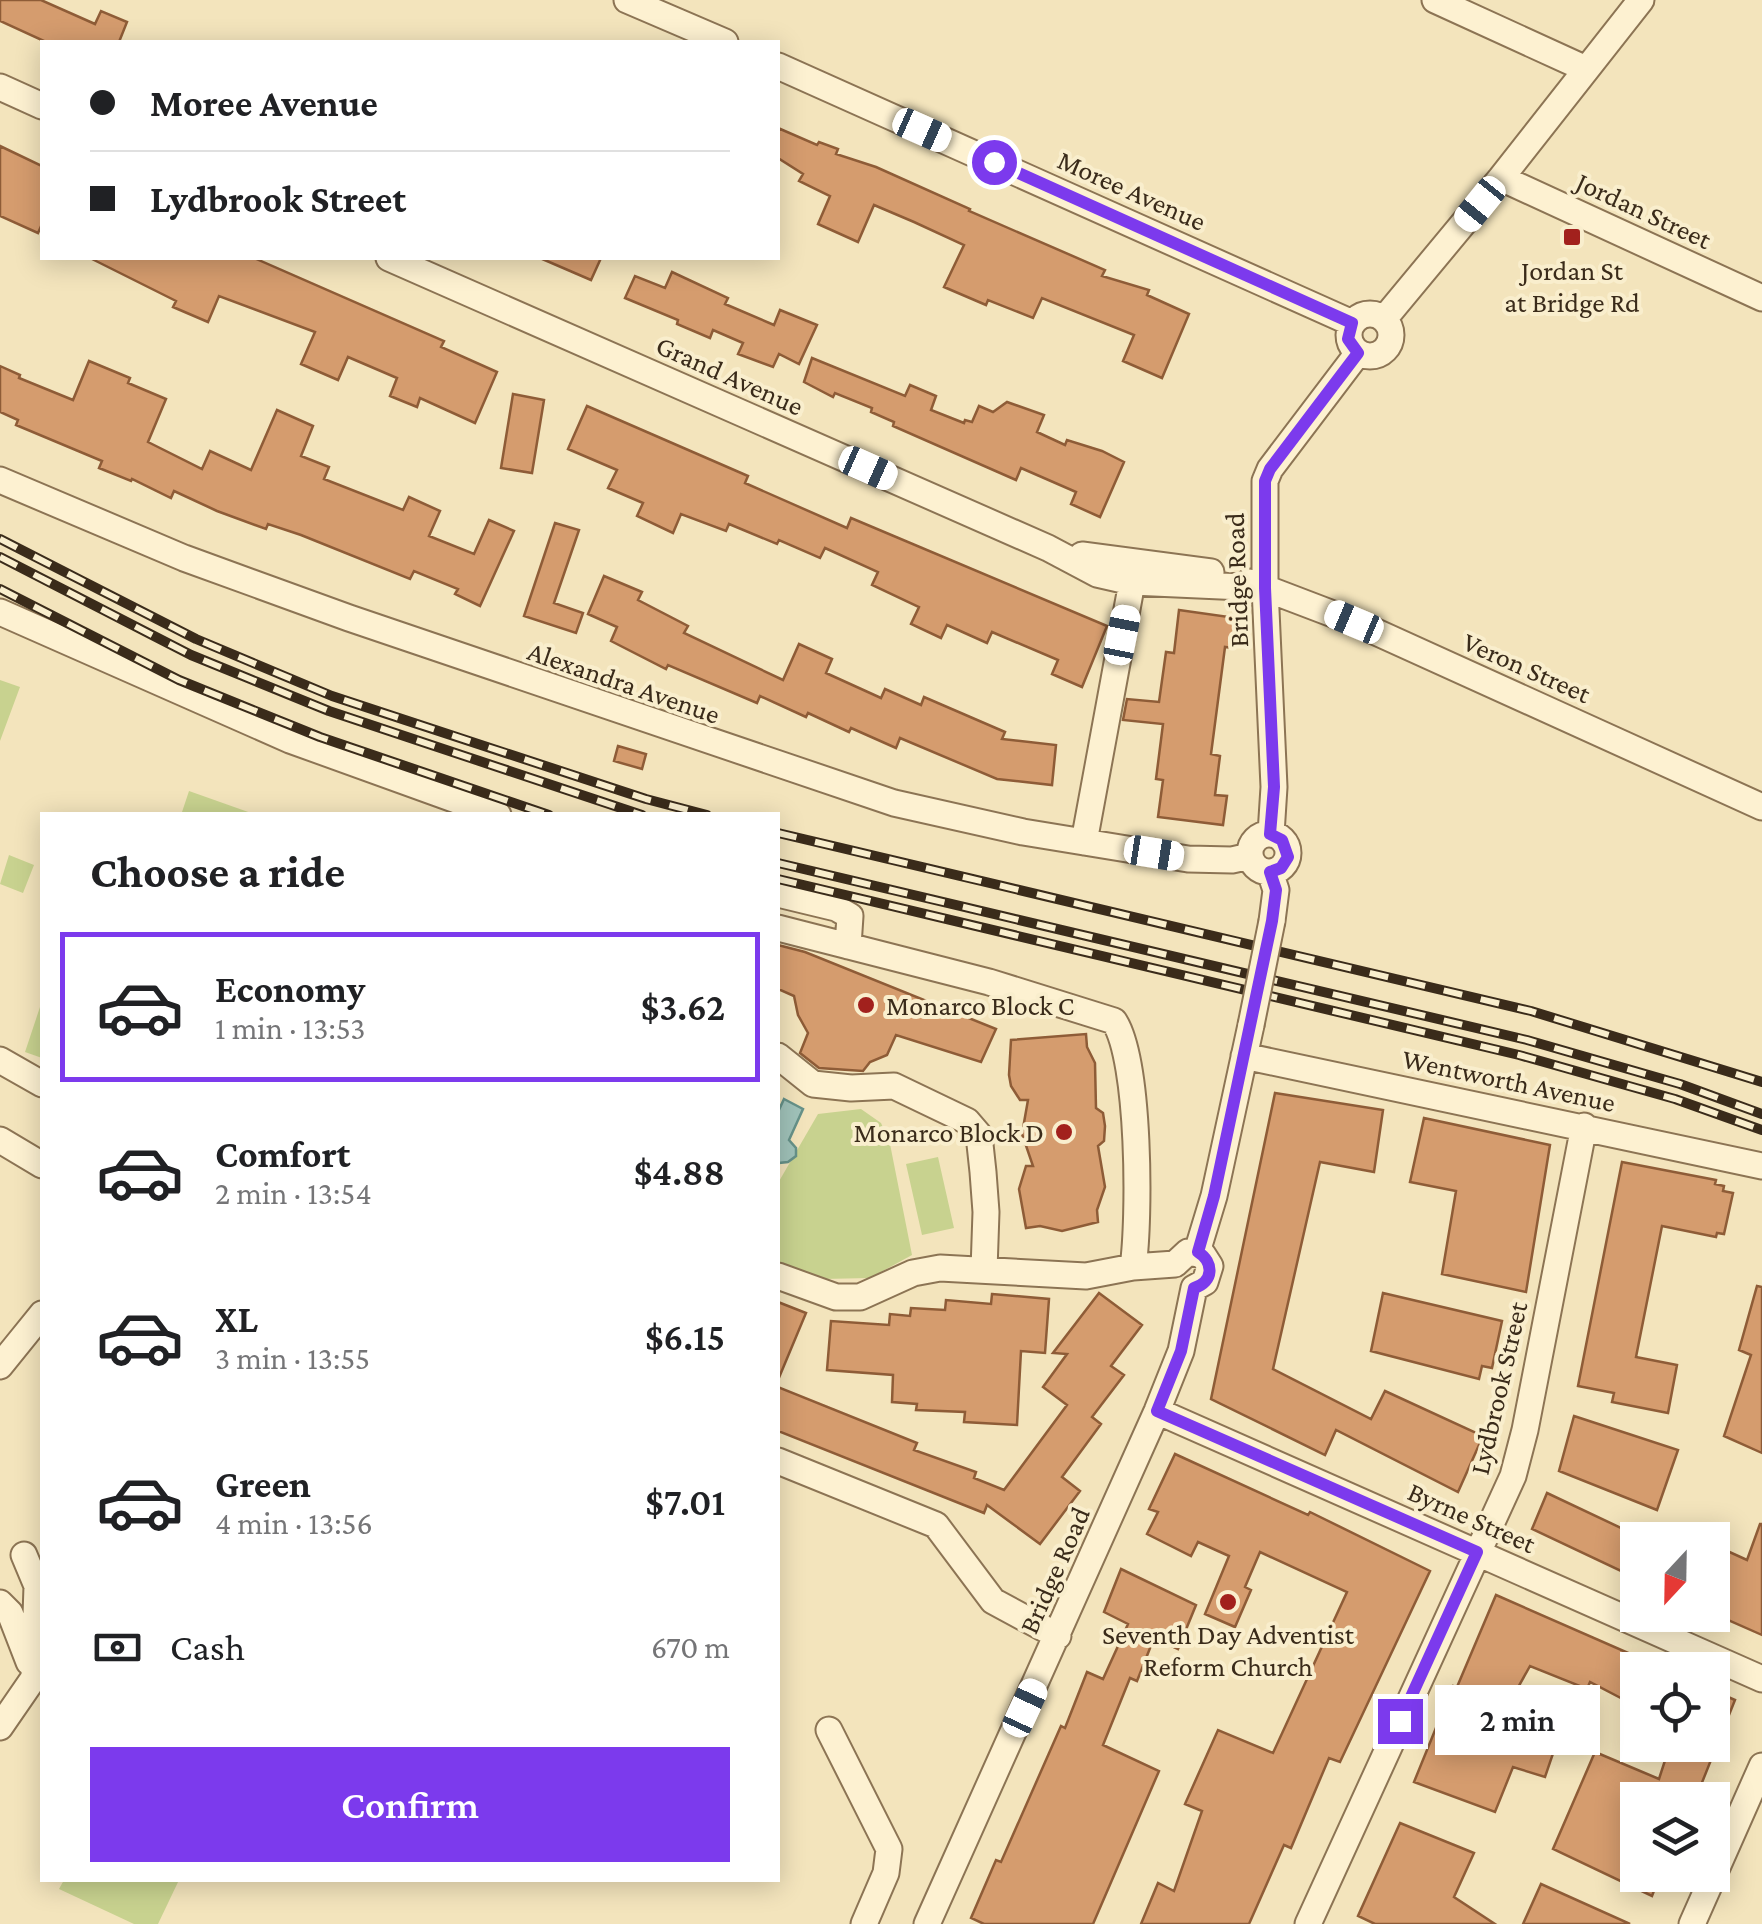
<!DOCTYPE html>
<html lang="en">
<head>
<meta charset="utf-8">
<style>
  :root { --surface:#fff; --page:#f2f2f2; --text:#202124; --muted:#757577; --line:#e0e0e0; --accent:#7c3aed }
  body { margin:0; font-family:"Crimson Pro",serif; background:var(--page); color:var(--text); height:100vh; display:flex; flex-direction:column; font-size:38px; white-space:nowrap }
  * { box-sizing:border-box; margin:0 }
  p { font-size:32px; color:var(--muted) }
  .icon { flex:none; width:55px; height:55px; fill:none; stroke:currentColor; stroke-width:2; stroke-linecap:round; stroke-linejoin:round }
  .map { position:relative; flex:1; overflow:hidden }
  .sheet { position:absolute; left:40px; top:812px; width:740px; height:1070px; display:flex; flex-direction:column; background:var(--surface); border-radius:0px; box-shadow:0 5px 25px #0003 }
  .sheet>* { flex:none }
  .guide { position:absolute; left:40px; top:40px; width:740px; height:220px; border-radius:0px; box-shadow:0 5px 25px #0003; display:grid; align-content:center; height:220px; padding:0 50px; background:var(--surface) }
  .needle { width:65px; rotate:202deg }
  .fabs { position:absolute; left:1620px; top:1522px; display:grid; gap:20px }
  .fabs a { display:grid; place-items:center; width:110px; height:110px; border-radius:0px; background:var(--surface); box-shadow:0 5px 25px #0003; font-size:50px }
  .end { position:absolute; width:45px; height:45px; margin:-22px; border:12px solid #7c3aed; background:#fff; box-shadow:0 0 0 5px #fff }
  .from { border-radius:50% }
  .bubble { position:absolute; height:70px; border-radius:0px; background:var(--surface); box-shadow:0 5px 25px #0003; font-size:32px; font-weight:600; line-height:70px; text-align:center }
  .car { position:absolute; width:30px; height:60px; margin:-30px -15px; border-radius:12px; box-shadow:0 0 8px 2px #0007; background:linear-gradient(#fff 24%,#345 0 40%,#fff 0 76%,#345 0 86%,#fff 0) }
  .guide b { display:flex; align-items:center; gap:35px; height:95px; font-size:38px }
  .guide b+b { border-top:2px solid var(--line) }
  .guide i { width:25px; height:25px; background:var(--text) }
  ul { padding:0; list-style:none }
  li { display:flex; align-items:center; gap:30px; height:150px; margin:0 20px 15px; padding:0 30px; border:5px solid transparent; border-radius:0px }
  li div { flex:1 }
  li b { display:block; font-size:38px }
  li em { font-style:normal; font-weight:600 }
  li.selected { border-color:var(--accent) }
  li>.icon { width:90px; height:90px; stroke-width:1.5 }
  h2 { padding:0 50px; font-size:45px; line-height:120px }
  .pay { display:flex; align-items:center; gap:25px; height:110px; padding:0 50px; font-size:38px }
  .pay p { margin-inline-start:auto }
  .action { display:flex; gap:20px; margin-top:auto; padding:20px 50px }
  .action a { flex:1; height:115px; border-radius:0px; background:var(--accent); color:#fff; font-size:40px; font-weight:600; line-height:115px; text-align:center }
  .map>svg:first-child { display:block }
  .green { fill:#c8d28f }
  .water { fill:#a1c3ba; stroke:#679289; stroke-width:2.5 }
  .building { fill:#d59c6e; stroke:#8e5c37; stroke-width:2.5 }
  .lines { fill:none; stroke-linecap:round; stroke-linejoin:round }
  .minor-casing { stroke:#8c7454; stroke-width:29 }
  .minor { stroke:#fdf1d1; stroke-width:25 }
  .rail-casing { stroke:#3a2b1a; stroke-width:10 }
  .rail { stroke:#f9eecd; stroke-width:6; stroke-dasharray:19; stroke-linecap:butt }
  .minor-bridge-casing { stroke:#8c7454; stroke-width:29; stroke-linecap:butt }
  .minor-bridge { stroke:#fdf1d1; stroke-width:25 }
  .route { stroke:#7c3aed; stroke-width:12 }
  .poi-dot { fill:#a2211d; stroke:#f9eecd; stroke-width:4 }
  .labels { text-anchor:middle; stroke-width:8; stroke-linejoin:round; paint-order:stroke }
  .street-label { font-size:28px; fill:#3a2b1a; stroke:#f9eecd }
  .poi-label { font-size:28px; fill:#3a2b1a; stroke:#f9eecd }
</style>
</head>
<body>
<div class="map">
<svg width="1762" height="1924" viewBox="0 0 1762 1924">
  <rect width="100%" height="100%" fill="#f3e4bc"/>
  <!-- green -->
  <path class="green" d="M0 680 20 687 0 741Z
    M189 791 257 815H181Z
    M9 855 34 865 23 893 0 884Z
    M42 1001V1058L25 1052Z
    M861 1109 881 1123 890 1144 912 1255 870 1278 823 1279 778 1261V1183L818 1114Z
    M938 1157 954 1228 922 1235 906 1164Z
    M64 1880H179L158 1924H134L59 1889Z"/>
  <!-- water -->
  <path class="water" d="M784 1099 803 1109 789 1140 796 1148V1156L788 1162 778 1163V1112Z"/>
  <!-- building -->
  <path class="building" d="M0 0H41L95 24 101 11 127 22 119 42H46L0 21Z
    M778 128 817 145 819 142 838 149 836 154 876 167 970 209 969 211 1105 270 1102 276 1149 290 1147 295 1189 314 1162 378 1123 361 1134 335 1042 298 1033 318 988 300 986 305 944 287 964 245 914 222 874 205 858 242 818 224 830 196 799 181 803 174 778 158Z
    M0 146 42 166V224L38 233 0 216Z
    M90 258H254L444 341 441 347 497 372 475 423 420 398 417 407 390 396 397 378 348 357 338 380 301 364 315 332 219 296 208 322 173 307 176 301Z
    M540 258H601L591 280Z
    M672 272 728 298 725 304 774 325 780 310 817 325 799 364 779 354 773 367 738 354 743 343 713 330 710 338 677 324 678 320 625 298 635 276 665 288Z
    M812 358 905 396 910 385 936 396 931 410 964 423 965 420 972 422 979 406 993 412 1007 402 1044 415 1037 432 1065 445 1067 440 1102 451 1124 462 1100 517 1071 504 1076 492 1021 468 1016 480 893 426 894 422 871 412 872 408 835 393 833 397 804 382Z
    M89 361 130 378 128 383 166 399 148 442 202 469 210 451 251 470 277 410 313 426 301 456 329 467 324 479 403 510 409 497 440 511 429 536 474 554 489 520 514 531 480 606 455 594 458 589 414 571 410 579 301 535 268 524 266 529 217 511 174 491 171 498 132 479 131 481 99 468 102 461 16 425 18 420 0 412V366L20 375 19 378 73 400Z
    M513 394 544 400 532 473 501 468Z
    M587 406 748 476 745 483 847 528 851 518 1107 626 1082 687 1052 674 1058 660 992 632 987 643 947 625 941 638 911 624 919 607 872 585 878 572 825 548 820 558 779 540 777 544 729 524 726 531 681 514 673 533 637 516 643 503 608 488 617 470 568 449Z
    M555 523 579 530 554 603 583 613 576 633 524 616Z
    M604 576 642 592 638 600 688 626 684 633 783 680 799 644 832 659 826 673 881 698 885 689 921 705 924 697 1005 732 1002 739 1056 745 1052 785 997 779 900 738 896 748 851 728 849 732 808 713 806 717 760 696 757 703 668 665 666 669 611 641 617 627 588 614Z
    M1179 610 1236 618 1233 648 1225 647 1211 754 1220 756 1215 795 1227 796 1223 825 1158 817 1163 780 1156 779 1163 724 1123 720 1127 699 1159 702 1166 652 1174 653Z
    M618 746 646 754 642 769 614 761Z
    M778 945 805 952 996 1029 981 1062 896 1035 887 1055 870 1062 863 1071 819 1068 800 1053 808 1033 798 1015 794 996 778 989Z
    M1086 1034 1087 1047 1095 1063 1096 1108 1103 1113 1105 1126 1104 1141 1098 1146 1105 1187 1097 1210 1098 1222 1062 1231 1040 1226 1026 1228 1019 1189 1026 1166H1033L1022 1134 1028 1100H1020L1011 1086 1009 1075 1011 1040Z
    M1275 1093 1383 1110 1374 1172 1320 1162 1273 1369 1371 1419 1385 1391 1483 1436 1458 1492 1336 1430 1325 1455 1211 1399Z
    M1424 1118 1550 1145 1526 1292 1442 1274 1456 1191 1410 1182Z
    M1622 1162 1716 1180 1715 1184 1724 1186 1723 1191 1733 1193 1724 1234 1717 1233 1716 1237 1662 1226 1636 1357 1677 1365 1668 1413 1612 1402 1614 1393 1578 1386Z
    M1757 1286 1762 1287V1453L1724 1436 1751 1355 1739 1350Z
    M1099 1293 1142 1325 1111 1366 1124 1375 1092 1417 1101 1424 1062 1477 1080 1491 1040 1544 987 1505 984 1513 778 1431V1387L917 1443 914 1450 976 1472 974 1478 1004 1490 1067 1405 1043 1387 1067 1354 1053 1353Z
    M1383 1293 1502 1321 1492 1368 1482 1366 1479 1379 1371 1351Z
    M992 1294 1049 1299 1045 1353 1021 1351 1017 1425 964 1422 965 1412 916 1410 917 1404 892 1402 893 1375 827 1370 831 1321 889 1325 890 1314 910 1316 911 1308 945 1310 946 1300 991 1304Z
    M778 1302 806 1313 778 1380Z
    M1574 1416 1678 1450 1657 1510 1559 1471Z
    M1175 1454 1308 1515 1310 1512 1430 1571 1340 1762 1329 1758 1291 1848 1284 1845 1249 1924H1141L1158 1883 1174 1891 1202 1811 1185 1804 1218 1730 1273 1753 1347 1592 1260 1552 1245 1587 1251 1590 1235 1627 1205 1614 1229 1556 1198 1542 1191 1556 1147 1534 1158 1512 1149 1509Z
    M1547 1493 1638 1536V1579L1532 1529Z
    M1760 1524H1762V1635L1712 1613V1544L1747 1560Z
    M1121 1569 1196 1605 1178 1649 1154 1638 1137 1681 1130 1678 1103 1745 1159 1771 1093 1924H984L971 1918 996 1860 1001 1862 1061 1726 1065 1728 1087 1672 1103 1679 1128 1624 1104 1612Z
    M1496 1595 1667 1670H1638V1707L1590 1682 1587 1689 1530 1666 1506 1709 1560 1733 1545 1777 1513 1767 1495 1812 1414 1782 1453 1686 1457 1687Z
    M1712 1690 1735 1700 1695 1800H1638V1875H1660L1652 1896 1553 1849 1595 1752 1659 1779 1670 1745H1712Z
    M1400 1823 1474 1853 1454 1897 1495 1924H1375L1358 1916Z
    M1541 1884 1630 1924H1523Z"/>
  <g class="lines">
    <!-- minor casing -->
    <g class="minor-casing">
      <path id="minor" d="M627 0 725 42
        M1435 0 1586 69
        M778 66 1352 323
        M0 87 42 106
        M1501 178 1762 298
        M389 258 1048 548 1097 574 1132 582 1265 588
        M1349 335a21 21 0 1 1 42 0a21 21 0 1 1-42 0Z
        M1384 319 1501 178 1641 0
        M0 480 184 558 349 618 894 803 1023 832 1188 859 1232 860 1250 856
        M1082 555 1211 572
        M1249 582 1354 622 1762 807
        M0 612 290 740 498 815
        M1271 834 1274 787 1265 588V481L1270 469 1358 353
        M1250 853a19 19 0 1 1 38 0a19 19 0 1 1-38 0Z
        M1084 842 1132 582
        M1270 872 1276 890 1272 921
        M778 894 836 908 850 916 848 946
        M778 928 989 982 1114 1021C1140 1060 1140 1219 1133 1267
        M778 1056 813 1084 851 1088 894 1086 967 1121 979 1135 983 1172 986 1212 984 1270
        M1244 1056 1762 1166
        M0 1060 42 1084
        M0 1140 42 1165
        M1197 1252 1214 1196 1251 1025
        M778 1276 836 1297H860L913 1273 940 1268 1086 1276 1133 1267 1175 1264 1188 1252 1203 1255 1210 1266 1205 1282 1194 1288
        M0 1366 42 1314
        M1157 1411 1762 1679
        M778 1461 936 1525 993 1601 1058 1636
        M24 1555 37 1586 34 1676
        M0 1603 10 1613 29 1662
        M0 1727 42 1666
        M829 1730 889 1849 886 1873 864 1924
        M927 1924 1157 1411 1181 1351 1194 1288
        M1308 1924 1513 1476 1525 1430 1584 1126
        M1692 1924 1762 1766"/>
    </g>
    <!-- minor -->
    <use href="#minor" class="minor"/>
    <!-- rail casing -->
    <g class="rail-casing">
      <path id="rail" d="M0 539 196 639 332 696 646 799 707 815
        M0 557 191 655 329 711 642 815
        M0 589 179 680 320 737 549 815
        M778 833 1531 1011 1762 1082
        M778 863 1527 1040 1680 1084 1762 1114
        M778 879 1519 1055 1675 1099 1762 1130"/>
    </g>
    <!-- rail -->
    <use href="#rail" class="rail"/>
    <!-- minor-bridge casing -->
    <g class="minor-bridge-casing">
      <path id="minor-bridge" d="M1251 1025 1272 921"/>
    </g>
    <!-- minor-bridge -->
    <use href="#minor-bridge" class="minor-bridge"/>
  </g>
  <g class="lines">
    <!-- route -->
    <path class="route" d="M994 162 1352 323 1348 339 1358 353 1270 469 1265 481V588L1274 787 1270 834 1282 840 1288 857 1281 868 1270 872 1276 890 1272 921 1214 1196 1198 1252C1214 1262 1214 1282 1194 1288L1181 1351 1157 1411 1477 1552 1400 1721"/>
  </g>
  <!-- markers -->
  <g class="poi-dot">
    <rect x="1562" y="227" width="20" height="20" rx="5"/>
    <circle cx="866" cy="1005" r="10"/>
    <circle cx="1064" cy="1132" r="10"/>
    <circle cx="1228" cy="1602" r="10"/>
  </g>
  <g class="labels">
    <!-- street labels -->
    <g class="street-label">
      <text transform="translate(1132 190) rotate(24)" y="10">Moree Avenue</text>
      <text transform="translate(1644 210) rotate(25)" y="10">Jordan Street</text>
      <text transform="translate(730 375) rotate(24)" y="10">Grand Avenue</text>
      <text transform="translate(1236 580) rotate(-92)" y="10">Bridge Road</text>
      <text transform="translate(1527 667) rotate(24)" y="10">Veron Street</text>
      <text transform="translate(624 682) rotate(19)" y="10">Alexandra Avenue</text>
      <text transform="translate(1509 1080) rotate(12)" y="10">Wentworth Avenue</text>
      <text transform="translate(1498 1388) rotate(-77)" y="10">Lydbrook Street</text>
      <text transform="translate(1472 1517) rotate(24)" y="10">Byrne Street</text>
      <text transform="translate(1054 1570) rotate(-66)" y="10">Bridge Road</text>
    </g>
    <!-- poi labels -->
    <g class="poi-label">
      <text x="1572" y="280">Jordan St<tspan x="1572" dy="32">at Bridge Rd</tspan></text>
      <text x="886" y="1015" text-anchor="start">Monarco Block C</text>
      <text x="1044" y="1142" text-anchor="end">Monarco Block D</text>
      <text x="1228" y="1644">Seventh Day Adventist<tspan x="1228" dy="32">Reform Church</tspan></text>
    </g>
  </g>
</svg>
<div class="fabs">
<a><svg class="needle" viewBox="-14 -14 28 28"><path d="M0-13l5 13h-10z" fill="#e53935"/><path d="M0 13l5-13h-10z" fill="#757577"/></svg></a>
<a><svg class="icon" aria-label="locate" viewBox="0 0 24 24"><circle cx="12" cy="12" r="6"/><path d="M12 2v4M12 18v4M2 12h4M18 12h4"/></svg></a>
<a><svg class="icon" aria-label="layers" viewBox="0 0 24 24"><path d="M12 4l9 5-9 5-9-5zM3 14l9 5 9-5"/></svg></a>
</div>
<i class="end from" style="left:994px;top:162px"></i>
<i class="end" style="left:1400px;top:1721px"></i>
<div class="bubble" style="left:1435px;top:1685px;width:165px">2 min</div>
<i class="car" style="left:922px;top:130px;rotate:114deg"></i>
<i class="car" style="left:1480px;top:204px;rotate:219deg"></i>
<i class="car" style="left:868px;top:468px;rotate:114deg"></i>
<i class="car" style="left:1354px;top:622px;rotate:293deg"></i>
<i class="car" style="left:1122px;top:635px;rotate:11deg"></i>
<i class="car" style="left:1154px;top:853px;rotate:99deg"></i>
<i class="car" style="left:1025px;top:1708px;rotate:25deg"></i>
<div class="guide">
<b><i class="from"></i>Moree Avenue</b>
<b><i></i>Lydbrook Street</b>
</div>
<section class="sheet">
<h2>Choose a ride</h2>
<ul>
<li class="selected"><svg class="icon" aria-label="car" viewBox="0 0 24 24"><path d="M5 17H2v-5l4-1 3-4h7l3 4 3 1v5h-3M9 17h6M6 11h13"/><circle cx="7" cy="17" r="2"/><circle cx="17" cy="17" r="2"/></svg><div><b>Economy</b><p>1 min · 13:53</p></div><em>$3.62</em></li>
<li><svg class="icon" aria-label="car" viewBox="0 0 24 24"><path d="M5 17H2v-5l4-1 3-4h7l3 4 3 1v5h-3M9 17h6M6 11h13"/><circle cx="7" cy="17" r="2"/><circle cx="17" cy="17" r="2"/></svg><div><b>Comfort</b><p>2 min · 13:54</p></div><em>$4.88</em></li>
<li><svg class="icon" aria-label="car" viewBox="0 0 24 24"><path d="M5 17H2v-5l4-1 3-4h7l3 4 3 1v5h-3M9 17h6M6 11h13"/><circle cx="7" cy="17" r="2"/><circle cx="17" cy="17" r="2"/></svg><div><b>XL</b><p>3 min · 13:55</p></div><em>$6.15</em></li>
<li><svg class="icon" aria-label="car" viewBox="0 0 24 24"><path d="M5 17H2v-5l4-1 3-4h7l3 4 3 1v5h-3M9 17h6M6 11h13"/><circle cx="7" cy="17" r="2"/><circle cx="17" cy="17" r="2"/></svg><div><b>Green</b><p>4 min · 13:56</p></div><em>$7.01</em></li>
</ul>
<div class="pay"><svg class="icon" aria-label="cash" viewBox="0 0 24 24"><path d="M3 7h18v10H3z"/><circle cx="12" cy="12" r="2"/></svg>Cash<p>670 m</p></div>
<div class="action"><a>Confirm</a></div>
</section>
</div>
</body>
</html>
